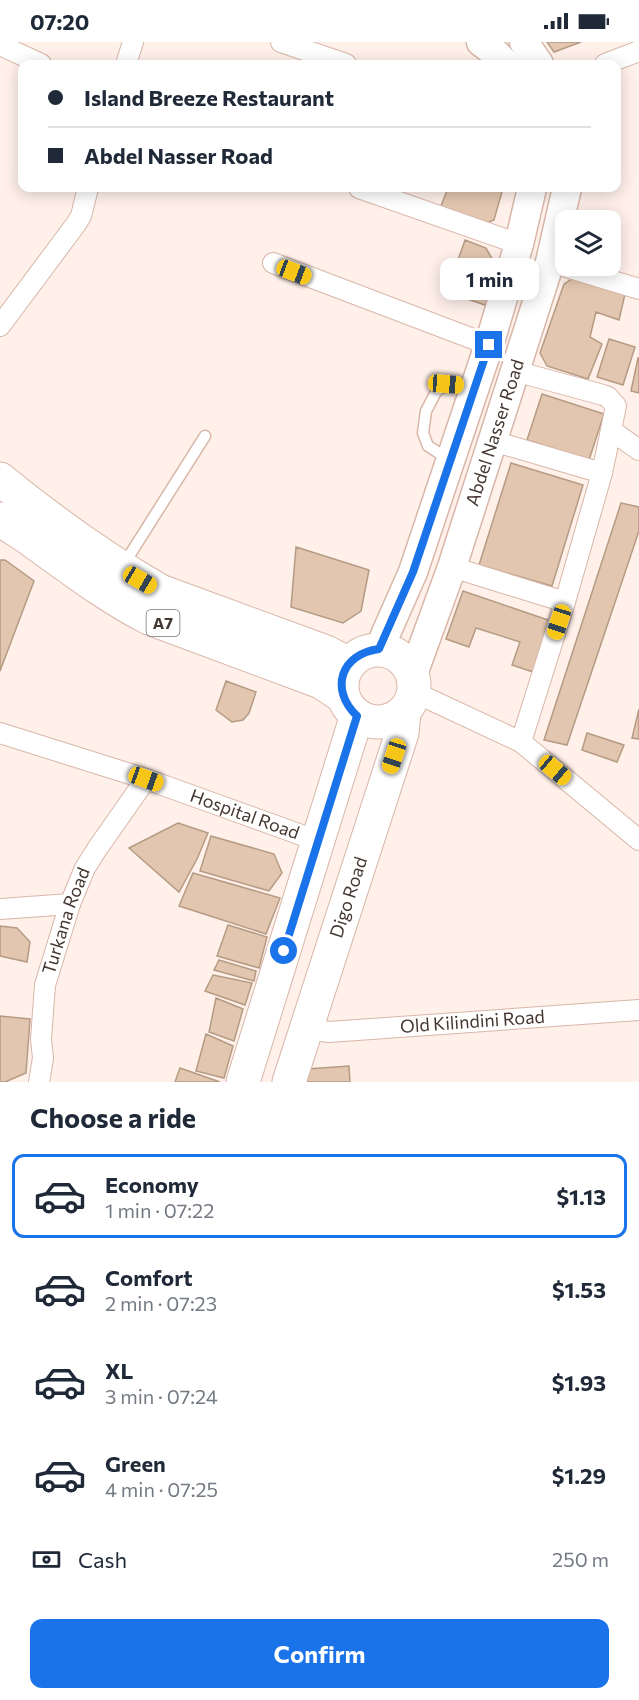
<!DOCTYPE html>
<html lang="en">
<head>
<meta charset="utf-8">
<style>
  :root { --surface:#fff; --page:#f2f2f3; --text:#1f2937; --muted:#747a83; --line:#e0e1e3; --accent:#1a73e8 }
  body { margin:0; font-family:Commissioner,sans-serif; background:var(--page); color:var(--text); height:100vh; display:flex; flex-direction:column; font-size:22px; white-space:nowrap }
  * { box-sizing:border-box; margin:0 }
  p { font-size:20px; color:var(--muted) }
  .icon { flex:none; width:33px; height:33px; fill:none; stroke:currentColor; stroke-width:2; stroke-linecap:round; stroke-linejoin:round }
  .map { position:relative; height:1040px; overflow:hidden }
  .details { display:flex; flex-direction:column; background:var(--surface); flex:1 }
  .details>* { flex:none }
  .hud { position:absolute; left:18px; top:18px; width:603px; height:132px; border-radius:12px; box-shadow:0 3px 15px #0003; display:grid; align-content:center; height:132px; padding:0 30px; background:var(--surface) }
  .controls { position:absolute; left:555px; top:168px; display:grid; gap:12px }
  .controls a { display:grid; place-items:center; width:66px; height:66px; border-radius:12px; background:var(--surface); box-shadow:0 3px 15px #0003; font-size:30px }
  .end { position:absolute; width:27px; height:27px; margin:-14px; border:8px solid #1a73e8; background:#fff; box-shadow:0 0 0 3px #fff }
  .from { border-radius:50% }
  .bubble { position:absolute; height:42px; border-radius:12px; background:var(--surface); box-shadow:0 3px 15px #0003; font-size:20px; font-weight:700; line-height:42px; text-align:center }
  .car { position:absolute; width:18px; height:36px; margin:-18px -9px; border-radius:8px; box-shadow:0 0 4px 2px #0007; background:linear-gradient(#f5c518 24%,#345 0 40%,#f5c518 0 76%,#345 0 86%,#f5c518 0) }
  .hud b { display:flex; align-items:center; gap:21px; height:57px; font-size:22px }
  .hud b+b { border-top:2px solid var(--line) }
  .hud i { width:15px; height:15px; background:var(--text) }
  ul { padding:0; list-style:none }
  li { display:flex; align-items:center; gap:18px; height:84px; margin:0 12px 9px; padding:0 18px; border:3px solid transparent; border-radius:12px }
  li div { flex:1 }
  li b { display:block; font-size:22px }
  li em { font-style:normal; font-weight:700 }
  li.current { border-color:var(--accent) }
  li>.icon { width:54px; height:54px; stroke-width:1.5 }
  h2 { padding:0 30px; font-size:27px; line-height:72px }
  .pay { display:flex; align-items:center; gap:15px; height:66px; padding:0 30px; font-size:22px }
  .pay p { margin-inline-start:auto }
  .button { display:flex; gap:12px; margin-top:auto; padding:12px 30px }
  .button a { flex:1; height:69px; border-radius:12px; background:var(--accent); color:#fff; font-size:24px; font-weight:700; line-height:69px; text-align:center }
  .status { display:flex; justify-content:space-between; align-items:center; height:42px; padding:0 30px; background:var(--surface); direction:ltr }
  .status svg { height:16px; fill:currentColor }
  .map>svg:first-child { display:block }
  .building { fill:#e2c6af; stroke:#b59b84; stroke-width:1.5 }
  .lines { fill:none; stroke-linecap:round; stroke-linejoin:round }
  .lane-casing { stroke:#d8b6a8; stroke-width:13 }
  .street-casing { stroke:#d8b6a8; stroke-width:22 }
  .secondary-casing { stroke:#d8b6a8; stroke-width:31 }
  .highway-casing { stroke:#d8b6a8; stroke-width:35 }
  .lane { stroke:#fff; stroke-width:10 }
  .street { stroke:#fff; stroke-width:20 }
  .secondary { stroke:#fff; stroke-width:28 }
  .highway { stroke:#fff; stroke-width:33 }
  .route { stroke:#1a73e8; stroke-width:8 }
  .labels { text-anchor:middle; stroke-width:4.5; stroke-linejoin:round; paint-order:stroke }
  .shield { fill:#fff; stroke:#7c726e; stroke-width:1.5 }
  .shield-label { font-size:16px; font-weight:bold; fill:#443630 }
  .street-label { font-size:18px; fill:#443630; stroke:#fff }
</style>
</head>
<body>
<div class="status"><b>07:20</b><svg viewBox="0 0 49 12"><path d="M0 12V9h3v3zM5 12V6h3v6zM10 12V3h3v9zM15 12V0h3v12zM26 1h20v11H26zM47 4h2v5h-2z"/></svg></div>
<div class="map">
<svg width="639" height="1040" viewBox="0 0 639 1040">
  <rect width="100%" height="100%" fill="#fff0ea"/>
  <!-- building -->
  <path class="building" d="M547 0H581L554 10Z
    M448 146H503L494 178 482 183 439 169Z
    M465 198 486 206 500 231 485 263 447 250Z
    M575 235 625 252 619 278 596 270 590 295 602 302 588 337 547 324 540 311 564 242Z
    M609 297 635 305 623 343 597 335Z
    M638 316H639V351L631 349Z
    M542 352 604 372 589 418 527 398Z
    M511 421 583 443 552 544 479 523Z
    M621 461 639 465V489L567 703 544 698Z
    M296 505 369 528 361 569 343 581 291 565Z
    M0 518H5L34 539 0 629Z
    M463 549 551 579 533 630 512 623 520 600 476 586 469 605 446 597Z
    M226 639 256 650 249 671 243 678 232 680 216 668Z
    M639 667V697L632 696Z
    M587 691 624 703 617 720 582 708Z
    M178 781 208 791 197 817 179 850 129 806Z
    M211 794 274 812 282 831 269 849 200 829Z
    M193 831 280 856 266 892 179 864Z
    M228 883 267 895 259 926 217 914Z
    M0 884 17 886 30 900 27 920 0 914Z
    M219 918 256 929 254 939 214 928Z
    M213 933 252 941 245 963 205 949Z
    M216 956 243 967 234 999 209 990Z
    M0 974 30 977 26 1031 5 1040H0Z
    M206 992 233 1004 224 1036 196 1029Z
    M349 1024 350 1040H305L307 1027Z
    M180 1026 220 1040H175Z"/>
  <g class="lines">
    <!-- lane casing -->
    <g class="lane-casing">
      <path id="lane" d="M450 418 428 404 423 391 426 369 436 350 446 342 472 344
        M124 522 205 394"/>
    </g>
    <!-- street casing -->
    <g class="street-casing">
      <g id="street">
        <path d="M281 0 346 22"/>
        <path d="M0 3 41 22"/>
        <path d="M126 22 133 0"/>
        <path d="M605 22 639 9"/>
        <path d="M359 146 519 202"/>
        <path d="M550 220 639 247"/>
        <path d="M273 221 489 303"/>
        <path d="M0 284 76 182 81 174 88 146"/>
        <path d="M515 329 603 353 608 355 616 364 602 431 565 560 521 700"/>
        <path d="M612 389 639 408"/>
        <path d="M493 399 602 431"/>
        <path d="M452 525 565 560"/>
        <path d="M414 650 521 700 639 798"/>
        <path id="s1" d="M0 691 146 737 318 799"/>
        <path d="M0 867 70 862"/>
        <path id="s2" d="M307 987 329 990 639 968"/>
        <path id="s3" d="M39 1040 43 1016 41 997 45 943 70 862 85 826 97 807 146 737"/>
      </g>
    </g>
    <!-- secondary casing -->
    <g class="secondary-casing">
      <g id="secondary">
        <path d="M481 0 493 9 506 22"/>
        <path d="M524 0 539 22"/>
        <path d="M379 607 413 530 489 303 519 202 532 146"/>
        <path id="s4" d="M413 632 452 525 515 329 550 220 567 146"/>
      </g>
    </g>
    <!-- highway casing -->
    <g class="highway-casing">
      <g id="highway">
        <path d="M0 437C50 478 105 517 160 549L326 610 349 622"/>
        <path d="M0 477C11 486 24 492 35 501 73 528 108 555 149 576L321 640 342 654"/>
        <circle cx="378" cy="644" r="36"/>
        <path d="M243 1040 357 673"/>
        <path id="s5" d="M289 1040 402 691 404 670"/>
      </g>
    </g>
    <!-- lane -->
    <use href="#lane" class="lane"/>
    <!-- street -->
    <use href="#street" class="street"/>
    <!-- secondary -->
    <use href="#secondary" class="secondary"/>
    <!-- highway -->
    <use href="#highway" class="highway"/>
  </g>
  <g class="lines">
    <!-- route -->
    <path class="route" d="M284 909 357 674C329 647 341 612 379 607L413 530 489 303"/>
  </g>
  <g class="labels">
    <!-- shield labels -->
    <rect class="shield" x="146.5" y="568" width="33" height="26" rx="4.5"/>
    <g class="shield-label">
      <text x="163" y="587">A7</text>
    </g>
    <!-- street labels -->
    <g class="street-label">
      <text dy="6" stroke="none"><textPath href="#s4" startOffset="255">Abdel Nasser Road</textPath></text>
      <text dy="6" stroke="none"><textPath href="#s1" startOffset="258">Hospital Road</textPath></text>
      <text dy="6" stroke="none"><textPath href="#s5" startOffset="194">Digo Road</textPath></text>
      <text dy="6" stroke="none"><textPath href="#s3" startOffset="165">Turkana Road</textPath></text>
      <text dy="6" stroke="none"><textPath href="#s2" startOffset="166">Old Kilindini Road</textPath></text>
    </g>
  </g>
</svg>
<div class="controls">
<a><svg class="icon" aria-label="layers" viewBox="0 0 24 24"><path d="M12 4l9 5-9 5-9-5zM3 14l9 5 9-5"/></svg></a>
</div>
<i class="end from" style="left:284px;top:909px"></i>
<i class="end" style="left:489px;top:303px"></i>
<div class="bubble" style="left:440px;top:216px;width:99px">1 min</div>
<i class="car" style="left:294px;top:230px;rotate:111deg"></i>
<i class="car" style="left:446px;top:342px;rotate:94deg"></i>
<i class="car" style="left:140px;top:538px;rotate:120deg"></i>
<i class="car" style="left:559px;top:580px;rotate:198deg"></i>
<i class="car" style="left:394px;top:714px;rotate:198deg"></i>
<i class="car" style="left:555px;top:728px;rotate:130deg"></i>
<i class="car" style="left:146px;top:737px;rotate:110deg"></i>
<div class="hud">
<b><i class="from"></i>Island Breeze Restaurant</b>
<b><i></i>Abdel Nasser Road</b>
</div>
</div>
<section class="details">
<h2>Choose a ride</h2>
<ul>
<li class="current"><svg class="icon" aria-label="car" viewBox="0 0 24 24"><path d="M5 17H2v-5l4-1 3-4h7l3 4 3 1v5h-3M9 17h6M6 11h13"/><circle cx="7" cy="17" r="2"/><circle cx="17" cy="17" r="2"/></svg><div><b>Economy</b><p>1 min · 07:22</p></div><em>$1.13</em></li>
<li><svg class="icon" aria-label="car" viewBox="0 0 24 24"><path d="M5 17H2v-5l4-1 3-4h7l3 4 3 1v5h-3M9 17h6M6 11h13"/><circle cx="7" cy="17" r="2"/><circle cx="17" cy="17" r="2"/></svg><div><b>Comfort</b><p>2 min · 07:23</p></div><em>$1.53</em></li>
<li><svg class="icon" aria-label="car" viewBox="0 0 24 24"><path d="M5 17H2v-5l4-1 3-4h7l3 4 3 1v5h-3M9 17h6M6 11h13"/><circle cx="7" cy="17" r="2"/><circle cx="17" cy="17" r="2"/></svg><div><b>XL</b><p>3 min · 07:24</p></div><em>$1.93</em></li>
<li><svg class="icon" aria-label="car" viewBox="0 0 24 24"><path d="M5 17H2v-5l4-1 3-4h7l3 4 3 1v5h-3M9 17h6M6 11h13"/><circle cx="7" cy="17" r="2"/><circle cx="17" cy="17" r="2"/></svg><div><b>Green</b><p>4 min · 07:25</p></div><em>$1.29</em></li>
</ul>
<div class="pay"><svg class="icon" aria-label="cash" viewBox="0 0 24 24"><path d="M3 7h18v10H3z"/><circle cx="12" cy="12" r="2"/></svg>Cash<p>250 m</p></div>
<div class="button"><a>Confirm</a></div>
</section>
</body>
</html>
